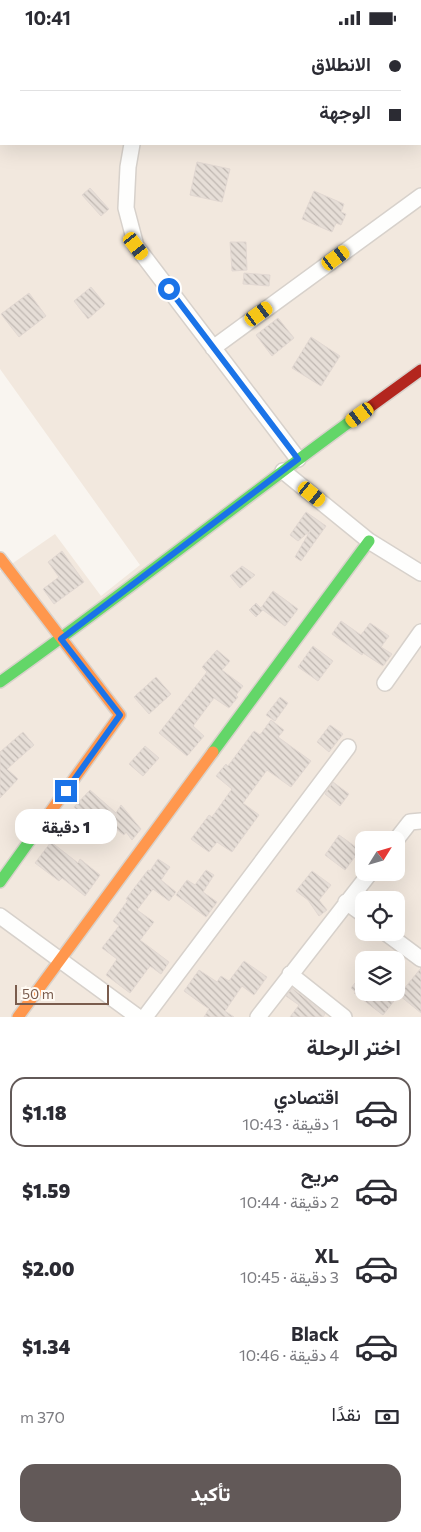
<!DOCTYPE html>
<html lang="ar">
<head>
<meta charset="utf-8">
<style>
  :root { --surface:#fff; --page:#f7f7f7; --text:#2b2b33; --muted:#7c7c81; --line:#e1e1e2; --accent:#625958 }
  body { margin:0; font-family:Commissioner,Vazirmatn,sans-serif; background:var(--page); color:var(--text); direction:rtl; height:100vh; display:flex; flex-direction:column; font-size:19px; white-space:nowrap }
  * { box-sizing:border-box; margin:0 }
  p { font-size:16px; color:var(--muted) }
  .icon { flex:none; width:28px; height:28px; fill:none; stroke:currentColor; stroke-width:2; stroke-linecap:round; stroke-linejoin:round }
  .map { position:relative; height:982px; overflow:hidden; direction:ltr }
  .details { display:flex; flex-direction:column; background:var(--surface); flex:1 }
  .details>* { flex:none }
  .top-card { position:absolute; left:0px; top:0px; width:421px; height:110px; box-shadow:0 5px 20px #0002; direction:rtl; display:grid; align-content:center; height:110px; padding:0 20px; background:var(--surface) }
  .needle { width:32px; rotate:53deg }
  .fabs { position:absolute; left:355px; top:796px; display:grid; gap:10px }
  .fabs a { display:grid; place-items:center; width:50px; height:50px; border-radius:10px; background:var(--surface); box-shadow:0 5px 20px #0002; font-size:25px }
  .scale { position:absolute; left:15px; bottom:12px; width:94px; box-sizing:border-box; padding-left:5px; border:2px solid #7a5c4d; border-top:0; font-size:14px; line-height:18px; white-space:nowrap; color:#7a5c4d; -webkit-text-stroke:4px #fffaf3; paint-order:stroke }
  .end { position:absolute; width:22px; height:22px; margin:-11px; border:6px solid #1a73e8; background:#fff; box-shadow:0 0 0 2px #fff }
  .from { border-radius:50% }
  .bubble { position:absolute; height:35px; border-radius:15px; background:var(--surface); box-shadow:0 5px 20px #0002; font-size:16px; font-weight:800; line-height:35px; text-align:center; direction:rtl }
  .car { position:absolute; width:15px; height:30px; margin:-15px -8px; border-radius:6px; box-shadow:0 0 4px 1px #0007; background:linear-gradient(#f5c518 24%,#345 0 40%,#f5c518 0 76%,#345 0 86%,#f5c518 0) }
  .top-card b { display:flex; align-items:center; gap:18px; height:48px; font-size:19px }
  .top-card b+b { border-top:1px solid var(--line) }
  .top-card i { width:12px; height:12px; background:var(--text) }
  ul { padding:0; list-style:none }
  li { display:flex; align-items:center; gap:15px; height:70px; margin:0 10px 8px; padding:0 10px; border:2px solid transparent; border-radius:15px }
  li div { flex:1 }
  li b { display:block; font-size:19px }
  li em { font-style:normal; font-weight:800 }
  li.current { border-color:var(--accent) }
  li>.icon { width:45px; height:45px; stroke-width:1.5 }
  h2 { padding:0 20px; font-size:22px; line-height:60px }
  .pay { display:flex; align-items:center; gap:12px; height:55px; padding:0 20px; font-size:19px }
  .pay p { margin-inline-start:auto }
  .action { display:flex; gap:10px; margin-top:auto; padding:10px 20px }
  .action a { flex:1; height:58px; border-radius:15px; background:var(--accent); color:#fff; font-size:20px; font-weight:800; line-height:58px; text-align:center }
  .status { display:flex; justify-content:space-between; align-items:center; height:35px; padding:0 25px; background:var(--surface); direction:ltr }
  .status svg { height:14px; fill:currentColor }
  .map>svg:first-child { display:block }
  .residential { fill:#f2e8de; fill-rule:evenodd }
  .building { fill:url(#building-back-hatch); stroke:#e2d8d2 }
  .lines { fill:none; stroke-linecap:round; stroke-linejoin:round }
  .street-casing { stroke:#d7d1cb; stroke-width:18 }
  .fast-casing { stroke:#d9d2cb; stroke-width:14 }
  .slow-casing { stroke:#d9d2cb; stroke-width:14 }
  .jam-casing { stroke:#d9d2cb; stroke-width:14 }
  .street { stroke:#fefefd; stroke-width:15 }
  .fast { stroke:#63d668; stroke-width:11 }
  .slow { stroke:#ff974d; stroke-width:11 }
  .jam { stroke:#b3261e; stroke-width:11 }
  .route { stroke:#1a73e8; stroke-width:6 }
</style>
</head>
<body>
<div class="status"><b>10:41</b><svg viewBox="0 0 49 12"><path d="M0 12V9h3v3zM5 12V6h3v6zM10 12V3h3v9zM15 12V0h3v12zM26 1h20v11H26zM47 4h2v5h-2z"/></svg></div>
<div class="map">
<svg width="421" height="982" viewBox="0 0 421 982">
  <defs>
    <pattern id="building-back-hatch" width="6" height="6" patternUnits="userSpaceOnUse" patternTransform="scale(1.25)"><rect width="6" height="6" fill="#e6ded7"/><path d="M-1 5l2 2M0 0l6 6M5-1l2 2" fill="none" stroke="#bfb7b1"/></pattern>
  </defs>
  <rect width="100%" height="100%" fill="#f9f5f0"/>
  <!-- residential -->
  <path class="residential" d="M0 0H421V982H0V537L55 499 101 561 140 530 0 334ZM1 1H420V109H1ZM364 805H396V838H364ZM364 865H396V898H364ZM364 925H396V958H364Z"/>
  <!-- building -->
  <path class="building" d="M197 127 230 134 222 167 190 160Z
    M90 153 109 174 101 181 82 160Z
    M314 156 344 169 341 177 346 179 341 190 336 188 332 197 302 184Z
    M230 207H246L247 235 232 236Z
    M244 238 270 240 269 251 243 249Z
    M91 252 105 269 88 284 74 266Z
    M29 258 46 281 19 302 1 279Z
    M278 283 294 303 272 321 256 300Z
    M311 302 340 321 321 351 292 333Z
    M306 477 326 491 301 526 295 522 310 496 298 506 290 500Z
    M62 516 84 547 54 569 43 554 59 542 48 527Z
    M242 531 255 540 240 553 230 541Z
    M273 556 298 574 285 591 263 575 256 582 249 575 256 568 261 573Z
    M341 586 361 600 370 588 389 601 381 612 392 619 383 631 363 618 362 620 332 599Z
    M313 611 333 626 318 646 298 632Z
    M217 615 230 626 222 635 243 651 236 660 238 662 229 673 214 663 193 691 204 701 187 721 159 698 207 637 202 632Z
    M156 642 171 659 149 679 134 662Z
    M280 662 288 668 275 686 266 680Z
    M271 685 284 695 278 702 311 726 291 752 267 735 243 768 259 780 232 817 217 807 209 817 191 804 209 780 212 782 232 754 216 741 226 729 228 731 254 696 260 700Z
    M330 690 343 699 329 717 317 707Z
    M23 697 34 710 7 734 18 744 0 763V717Z
    M145 711 159 723 143 741 129 729Z
    M333 747 349 759 340 771 325 759Z
    M90 755 116 778 121 770 141 794 132 805 126 797 124 800 115 793 108 802 74 772Z
    M339 800 360 815 345 835 325 820Z
    M51 807 78 828 80 824 100 840 85 861 62 843 59 846 35 828Z
    M158 824 170 832 161 845 176 857 169 866 153 854 137 875 154 887 140 905 169 927 161 939 150 931 130 958 106 940 117 924 102 913 119 891 113 886 128 865 126 864 148 835 150 836Z
    M206 835 214 840 203 857 217 867 206 882 176 860 187 845 195 850Z
    M312 836 331 850 319 865 327 875 319 881 308 865 296 856Z
    M244 926 267 942 254 960 242 951 225 976 234 982H204L209 974 184 956 199 935 217 947 221 941 229 946Z
    M421 933V978L399 960Z
    M364 937V958H391L397 962 383 980 354 958H357L351 953Z
    M292 953 325 979 323 982H290L299 970 286 961Z"/>
  <g class="lines">
    <!-- street casing -->
    <g class="street-casing">
      <path id="street" d="M148 1V0
        M132 109 128 132 126 173 136 211 298 424
        M213 313 421 161
        M283 436 369 506 421 538
        M385 648 421 597
        M396 805 410 787 421 786
        M346 867 364 880
        M0 881 138 982
        M386 898 421 924
        M290 939 344 982
        M145 982 348 712
        M258 982 370 838"/>
    </g>
    <!-- fast casing -->
    <g class="fast-casing">
      <path id="fast" d="M0 647C126 558 245 462 370 372
        M213 717 369 506
        M0 847 38 794"/>
    </g>
    <!-- slow casing -->
    <g class="slow-casing">
      <path id="slow" d="M0 523 120 680 38 794
        M18 982 213 717"/>
    </g>
    <!-- jam casing -->
    <g class="jam-casing">
      <path id="jam" d="M370 372 421 335"/>
    </g>
    <!-- street -->
    <use href="#street" class="street"/>
    <!-- fast -->
    <use href="#fast" class="fast"/>
    <!-- slow -->
    <use href="#slow" class="slow"/>
    <!-- jam -->
    <use href="#jam" class="jam"/>
  </g>
  <g class="lines">
    <!-- route -->
    <path class="route" d="M66 756 120 680 61 604 298 424 169 254"/>
  </g>
</svg>
<div class="fabs">
<a><svg class="needle" viewBox="-14 -14 28 28"><path d="M0-13l5 13h-10z" fill="#e53935"/><path d="M0 13l5-13h-10z" fill="#7c7c81"/></svg></a>
<a><svg class="icon" aria-label="locate" viewBox="0 0 24 24"><circle cx="12" cy="12" r="6"/><path d="M12 2v4M12 18v4M2 12h4M18 12h4"/></svg></a>
<a><svg class="icon" aria-label="layers" viewBox="0 0 24 24"><path d="M12 4l9 5-9 5-9-5zM3 14l9 5 9-5"/></svg></a>
</div>
<div class="scale">50 m</div>
<i class="end from" style="left:169px;top:254px"></i>
<i class="end" style="left:66px;top:756px"></i>
<div class="bubble" style="left:15px;top:774px;width:102px">1 دقيقة</div>
<i class="car" style="left:136px;top:211px;rotate:143deg"></i>
<i class="car" style="left:336px;top:223px;rotate:54deg"></i>
<i class="car" style="left:259px;top:279px;rotate:54deg"></i>
<i class="car" style="left:360px;top:380px;rotate:234deg"></i>
<i class="car" style="left:312px;top:459px;rotate:129deg"></i>
<div class="top-card">
<b><i class="from"></i>الانطلاق</b>
<b><i></i>الوجهة</b>
</div>
</div>
<section class="details">
<h2>اختر الرحلة</h2>
<ul>
<li class="current"><svg class="icon" aria-label="car" viewBox="0 0 24 24"><path d="M5 17H2v-5l4-1 3-4h7l3 4 3 1v5h-3M9 17h6M6 11h13"/><circle cx="7" cy="17" r="2"/><circle cx="17" cy="17" r="2"/></svg><div><b>اقتصادي</b><p>1 دقيقة · 10:43</p></div><em>$1.18</em></li>
<li><svg class="icon" aria-label="car" viewBox="0 0 24 24"><path d="M5 17H2v-5l4-1 3-4h7l3 4 3 1v5h-3M9 17h6M6 11h13"/><circle cx="7" cy="17" r="2"/><circle cx="17" cy="17" r="2"/></svg><div><b>مريح</b><p>2 دقيقة · 10:44</p></div><em>$1.59</em></li>
<li><svg class="icon" aria-label="car" viewBox="0 0 24 24"><path d="M5 17H2v-5l4-1 3-4h7l3 4 3 1v5h-3M9 17h6M6 11h13"/><circle cx="7" cy="17" r="2"/><circle cx="17" cy="17" r="2"/></svg><div><b>XL</b><p>3 دقيقة · 10:45</p></div><em>$2.00</em></li>
<li><svg class="icon" aria-label="car" viewBox="0 0 24 24"><path d="M5 17H2v-5l4-1 3-4h7l3 4 3 1v5h-3M9 17h6M6 11h13"/><circle cx="7" cy="17" r="2"/><circle cx="17" cy="17" r="2"/></svg><div><b>Black</b><p>4 دقيقة · 10:46</p></div><em>$1.34</em></li>
</ul>
<div class="pay"><svg class="icon" aria-label="cash" viewBox="0 0 24 24"><path d="M3 7h18v10H3z"/><circle cx="12" cy="12" r="2"/></svg>نقدًا<p>370 m</p></div>
<div class="action"><a>تأكيد</a></div>
</section>
</body>
</html>
